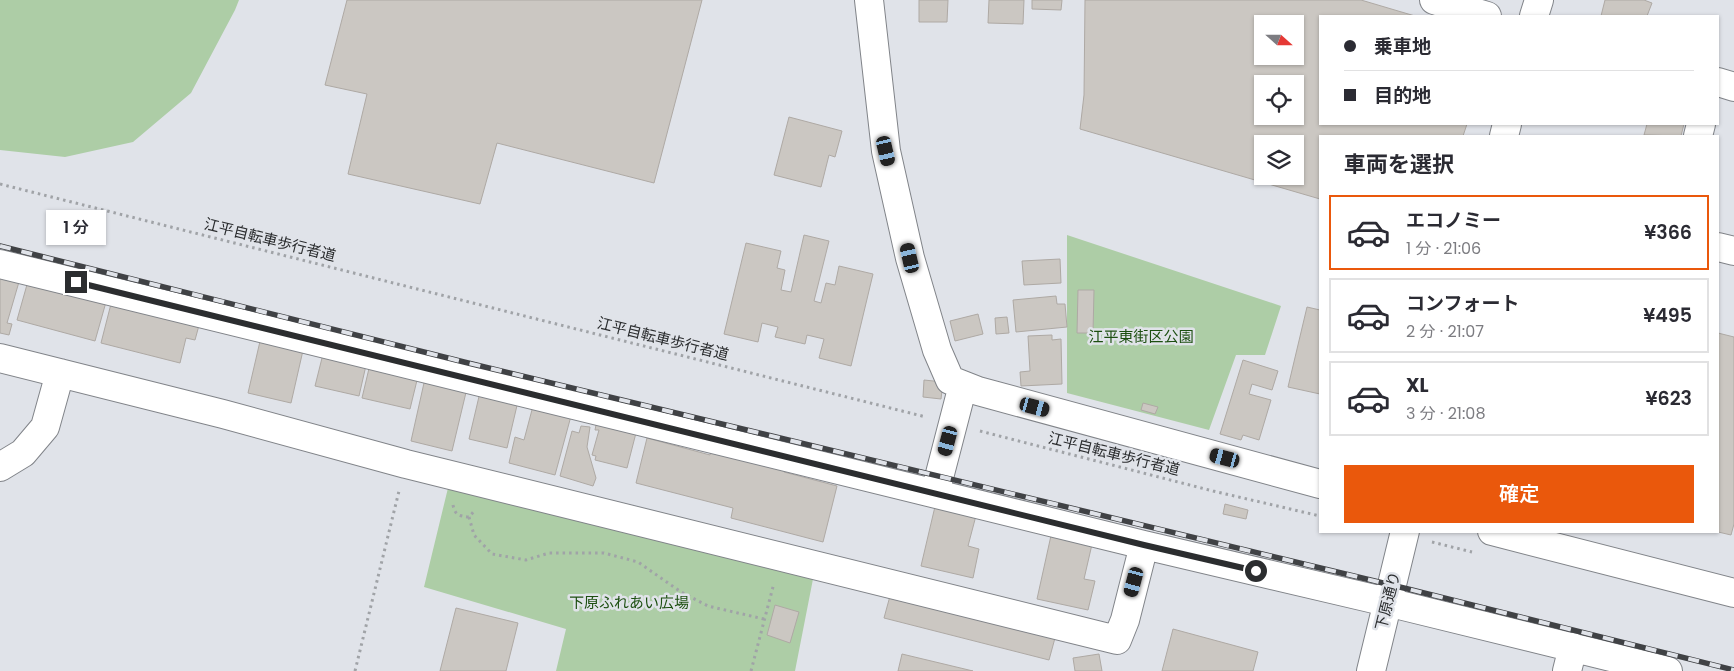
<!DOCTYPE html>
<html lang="ja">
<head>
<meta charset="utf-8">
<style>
  :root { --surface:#fff; --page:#f2f2f3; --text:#2b2b33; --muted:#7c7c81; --line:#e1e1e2; --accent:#ea580c }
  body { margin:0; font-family:Poppins,"Noto Sans JP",sans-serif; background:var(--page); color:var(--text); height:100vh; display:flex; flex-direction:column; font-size:19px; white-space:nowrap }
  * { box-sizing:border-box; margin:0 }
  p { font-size:16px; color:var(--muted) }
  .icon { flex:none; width:28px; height:28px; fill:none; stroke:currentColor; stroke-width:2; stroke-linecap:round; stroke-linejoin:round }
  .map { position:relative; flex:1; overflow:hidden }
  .panel { position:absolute; left:1319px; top:135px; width:400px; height:398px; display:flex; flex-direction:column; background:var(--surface); border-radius:0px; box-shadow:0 1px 4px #0004 }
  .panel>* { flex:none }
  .hud { position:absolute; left:1319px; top:15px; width:400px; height:110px; border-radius:0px; box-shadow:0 1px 4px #0004; display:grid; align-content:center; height:110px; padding:0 25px; background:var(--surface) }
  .needle { width:32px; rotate:111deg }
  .tools { position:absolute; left:1254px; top:15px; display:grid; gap:10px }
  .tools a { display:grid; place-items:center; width:50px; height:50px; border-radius:0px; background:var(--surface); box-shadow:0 1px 4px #0004; font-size:25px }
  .end { position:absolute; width:22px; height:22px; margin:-11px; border:6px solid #2b2d2f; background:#fff; box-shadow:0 0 0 2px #fff }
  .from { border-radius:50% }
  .bubble { position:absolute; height:35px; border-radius:0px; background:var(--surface); box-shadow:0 1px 4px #0004; font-size:16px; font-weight:600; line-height:35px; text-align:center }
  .car { position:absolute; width:15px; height:30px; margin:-15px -8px; border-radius:6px; box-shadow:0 0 4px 1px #0007; background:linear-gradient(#222 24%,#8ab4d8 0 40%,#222 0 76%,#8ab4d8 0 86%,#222 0) }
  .hud b { display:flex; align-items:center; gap:18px; height:48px; font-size:19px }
  .hud b+b { border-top:1px solid var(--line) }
  .hud i { width:12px; height:12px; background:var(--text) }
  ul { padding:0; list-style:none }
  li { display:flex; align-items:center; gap:15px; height:75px; margin:0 10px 8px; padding:0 15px; border:2px solid var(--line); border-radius:0px }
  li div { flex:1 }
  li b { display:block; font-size:19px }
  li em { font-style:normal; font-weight:600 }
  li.current { border-color:var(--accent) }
  li>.icon { width:45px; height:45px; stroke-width:1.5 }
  h2 { padding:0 25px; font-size:22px; line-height:60px }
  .action { display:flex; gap:10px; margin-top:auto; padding:10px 25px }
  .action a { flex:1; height:58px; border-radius:0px; background:var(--accent); color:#fff; font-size:20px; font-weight:600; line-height:58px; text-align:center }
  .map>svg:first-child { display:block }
  .green { fill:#adcda6 }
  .building { fill:#cbc7c2; stroke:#aea9a4; fill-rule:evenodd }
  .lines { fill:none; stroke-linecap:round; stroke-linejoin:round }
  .minor-casing { stroke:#818489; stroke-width:30 }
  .path { stroke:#a0a3a7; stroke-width:3; stroke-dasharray:2.5 4; stroke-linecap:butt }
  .minor { stroke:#fff; stroke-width:28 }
  .rail-casing { stroke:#404245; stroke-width:5.5 }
  .rail { stroke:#e0e3e9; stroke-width:4; stroke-dasharray:11; stroke-linecap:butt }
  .route { stroke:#2b2d2f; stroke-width:6 }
  .labels { text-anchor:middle; stroke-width:5; stroke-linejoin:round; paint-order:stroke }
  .street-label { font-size:15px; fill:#2b2d2f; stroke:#e0e3e9 }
  .park-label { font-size:15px; fill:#1c4f10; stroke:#e0e3e9 }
</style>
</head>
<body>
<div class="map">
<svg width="1734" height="671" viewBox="0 0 1734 671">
  <rect width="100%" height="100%" fill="#e0e3e9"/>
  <!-- green -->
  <path class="green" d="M0 0H239L235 10 191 93 133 142 65 157 0 150Z
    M1067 235 1281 306 1265 355H1236L1209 430 1067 393Z
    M448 488 813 579 795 671H556L566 629 424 587Z"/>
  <!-- building -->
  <path class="building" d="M347 0H702L654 183 497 143 480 204 348 174 367 94 325 85Z
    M919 0H948L947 22H919Z
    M989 0H1024L1023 24 988 23Z
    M1032 0H1062L1061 10 1032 9Z
    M1085 0H1361L1415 16H1320V124H1467L1463 136H1320V199L1080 129 1084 95ZM1262 24H1295V56H1262ZM1262 84H1295V116H1262ZM1262 144H1295V176H1262Z
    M1605 0H1644L1652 3 1647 16H1601Z
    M789 117 842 131 835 157 829 155 821 187 774 175Z
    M1647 124H1684L1681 136 1644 135Z
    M804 235 829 241 814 301 821 303 826 283 835 285 839 266 873 274 851 366 819 358 824 339 807 335 805 344 775 337 778 327 762 323 758 342 724 334 746 243 781 251 777 268 785 270 781 290 791 292Z
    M1060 259 1061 283 1024 285 1022 261Z
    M0 269 21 275 7 323 12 324 9 335 0 333Z
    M28 281 106 302 95 341 17 320Z
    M1078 290H1094L1093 333H1077Z
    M113 296 201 318 195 340 186 338 180 363 101 343Z
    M1056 296 1057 304H1065L1067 327 1016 332 1013 300Z
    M1307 307 1320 310V394L1288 387Z
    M978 314 983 334 955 341 950 321Z
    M1007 317 1009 333 996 334 995 318Z
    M1718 333 1734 337V524L1731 535 1714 531H1718Z
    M1052 335V340L1061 339 1062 384 1021 386 1020 372 1030 371 1028 336Z
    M261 337 304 346 291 403 248 393Z
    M324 350 367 361 359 396 315 386Z
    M371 360 419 372 410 409 362 398Z
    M1243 360 1278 371 1272 390 1252 384 1249 394 1271 400 1259 440 1243 435 1241 440 1220 434Z
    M426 374 468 384 452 451 411 441Z
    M924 380 943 382 941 399 923 397Z
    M481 388 519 397 507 448 469 439Z
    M1143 403 1158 407 1155 414 1141 410Z
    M533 406 571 416 555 475 509 463 515 437 524 440Z
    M598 415 637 429 627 468 595 460 596 456 592 455 599 430H595Z
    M581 426 590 427 587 447 596 478 593 486 560 476 572 431 579 433Z
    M647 438 710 455 713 444 786 463 784 472 837 486 823 542 731 518 733 508 636 483Z
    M937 498 978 508 968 546 979 549 973 578 921 566Z
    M1225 504 1248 510 1246 519 1223 514Z
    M1052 531 1093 540 1084 579 1095 581 1088 610 1037 599Z
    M890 596 1055 638 1049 660 884 618Z
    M775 605 799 612 790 643 767 635Z
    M456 608 518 623 506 671H440Z
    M1173 629 1258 652 1253 671H1162Z
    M902 654 973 671H898Z
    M1099 654 1102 671H1075L1073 658Z"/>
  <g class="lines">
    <!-- minor casing -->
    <g class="minor-casing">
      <path id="minor" d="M869 0 886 151 910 258 937 350 950 380 978 391 1320 484
        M1434 0 1487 16
        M1534 16 1539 0
        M1718 82 1734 87
        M1504 136 1507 124
        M1698 136 1701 124
        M1718 247 1734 251
        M0 264 1144 545 1387 602 1668 671
        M0 358 223 414 406 464 1117 640 1125 620 1144 545
        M0 467 23 453 45 427 60 373
        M935 493 963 385
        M1492 531 1734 593
        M1371 671 1405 531
        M1567 671 1573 647"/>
    </g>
    <!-- path -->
    <path class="path" d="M0 184 926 417
      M980 431 1213 491 1320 516
      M453 505C455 515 459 516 469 517L475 510
      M469 517 474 535 492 554 526 560 549 553H604L638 562 681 592 708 606 768 620
      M1432 542 1472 552
      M355 671 399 491
      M751 671 774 583"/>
    <!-- minor -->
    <use href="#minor" class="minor"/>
    <!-- rail casing -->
    <g class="rail-casing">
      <path id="rail" d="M0 246 464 362 1408 589 1734 670"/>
    </g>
    <!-- rail -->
    <use href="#rail" class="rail"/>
  </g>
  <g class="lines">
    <!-- route -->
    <path class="route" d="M76 282 1144 545 1256 571"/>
  </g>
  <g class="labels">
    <!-- street labels -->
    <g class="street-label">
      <text transform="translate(270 240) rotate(14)" y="5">江平自転車歩行者道</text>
      <text transform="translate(663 339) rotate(14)" y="5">江平自転車歩行者道</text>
      <text transform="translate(1114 454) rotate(14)" y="5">江平自転車歩行者道</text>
      <text transform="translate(1388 601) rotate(-76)" y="5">下原通り</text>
    </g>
    <!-- park labels -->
    <g class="park-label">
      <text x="1141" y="342">江平東街区公園</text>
      <text x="629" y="608">下原ふれあい広場</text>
    </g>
  </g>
</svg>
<div class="tools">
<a><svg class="needle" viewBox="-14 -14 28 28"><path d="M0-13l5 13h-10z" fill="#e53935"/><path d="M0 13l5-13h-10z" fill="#7c7c81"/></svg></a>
<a><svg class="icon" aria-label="locate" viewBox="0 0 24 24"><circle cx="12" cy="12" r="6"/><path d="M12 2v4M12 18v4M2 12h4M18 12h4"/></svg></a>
<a><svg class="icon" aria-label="layers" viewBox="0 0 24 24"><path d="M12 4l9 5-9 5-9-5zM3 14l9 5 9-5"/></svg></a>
</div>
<i class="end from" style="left:1256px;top:571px"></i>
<i class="end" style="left:76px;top:282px"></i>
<div class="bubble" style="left:46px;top:210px;width:60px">1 分</div>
<i class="car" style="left:886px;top:151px;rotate:167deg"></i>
<i class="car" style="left:910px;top:258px;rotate:347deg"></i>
<i class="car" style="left:1035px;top:407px;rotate:105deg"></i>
<i class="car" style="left:948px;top:441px;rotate:195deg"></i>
<i class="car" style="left:1225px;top:458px;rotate:285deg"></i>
<i class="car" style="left:1134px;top:582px;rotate:195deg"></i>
<div class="hud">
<b><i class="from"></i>乗車地</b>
<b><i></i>目的地</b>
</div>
<section class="panel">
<h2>車両を選択</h2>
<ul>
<li class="current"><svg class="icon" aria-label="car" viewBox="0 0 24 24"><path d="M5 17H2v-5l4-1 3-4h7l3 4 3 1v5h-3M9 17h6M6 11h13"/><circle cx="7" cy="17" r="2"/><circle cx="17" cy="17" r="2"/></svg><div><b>エコノミー</b><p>1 分 · 21:06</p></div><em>¥366</em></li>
<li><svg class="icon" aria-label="car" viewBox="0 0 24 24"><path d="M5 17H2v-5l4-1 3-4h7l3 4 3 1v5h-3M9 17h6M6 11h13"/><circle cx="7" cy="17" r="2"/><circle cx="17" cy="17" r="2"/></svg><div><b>コンフォート</b><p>2 分 · 21:07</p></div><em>¥495</em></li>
<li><svg class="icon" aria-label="car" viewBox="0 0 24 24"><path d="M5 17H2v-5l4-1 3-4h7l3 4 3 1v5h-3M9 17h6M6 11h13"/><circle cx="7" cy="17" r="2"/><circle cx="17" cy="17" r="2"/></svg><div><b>XL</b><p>3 分 · 21:08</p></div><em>¥623</em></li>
</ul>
<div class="action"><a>確定</a></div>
</section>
</div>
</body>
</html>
